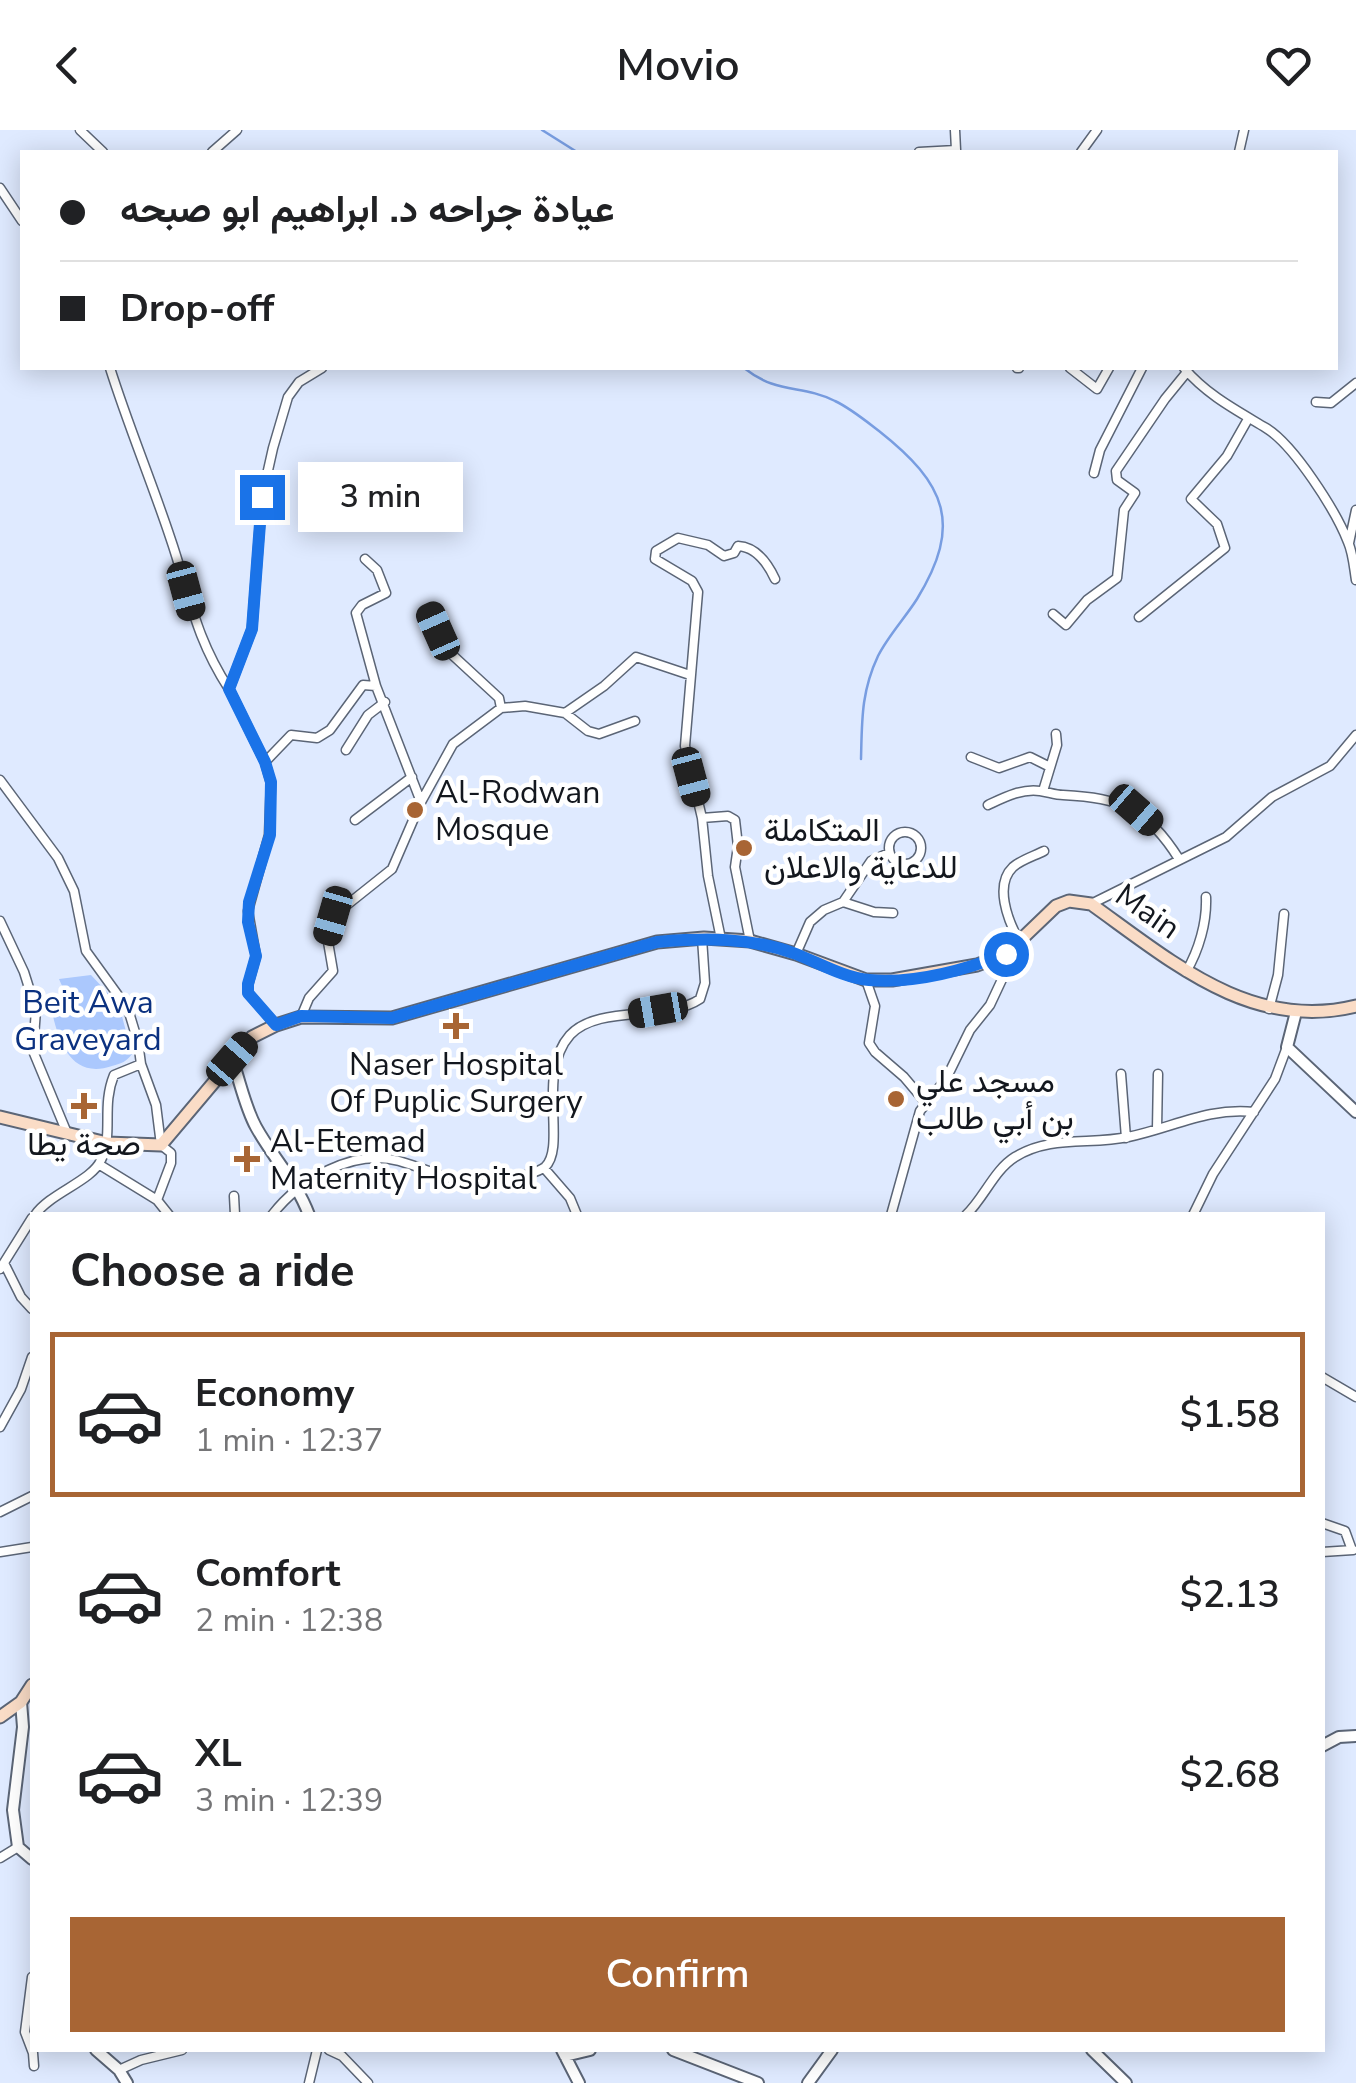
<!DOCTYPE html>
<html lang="en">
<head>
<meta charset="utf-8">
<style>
  :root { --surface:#fff; --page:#f2f2f2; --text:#202124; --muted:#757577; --line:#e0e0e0; --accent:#a86534 }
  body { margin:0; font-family:"Nunito Sans",Vazirmatn,sans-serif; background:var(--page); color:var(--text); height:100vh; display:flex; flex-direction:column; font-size:38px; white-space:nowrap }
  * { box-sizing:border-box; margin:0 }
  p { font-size:32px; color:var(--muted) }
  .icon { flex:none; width:55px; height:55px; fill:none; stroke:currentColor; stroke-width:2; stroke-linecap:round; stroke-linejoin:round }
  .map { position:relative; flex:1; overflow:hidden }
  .side { position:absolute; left:30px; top:1082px; width:1295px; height:840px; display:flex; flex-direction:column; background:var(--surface); border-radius:0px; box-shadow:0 5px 25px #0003 }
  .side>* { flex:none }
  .hud { position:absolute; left:20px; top:20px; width:1318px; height:220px; border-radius:0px; box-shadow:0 5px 25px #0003; display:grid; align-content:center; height:220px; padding:0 40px; background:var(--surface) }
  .end { position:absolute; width:45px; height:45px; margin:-22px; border:12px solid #1a73e8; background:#fff; box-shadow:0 0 0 5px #fff }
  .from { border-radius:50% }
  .bubble { position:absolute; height:70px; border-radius:0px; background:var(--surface); box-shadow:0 5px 25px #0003; font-size:32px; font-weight:600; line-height:70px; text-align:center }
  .car { position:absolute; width:30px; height:60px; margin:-30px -15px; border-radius:12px; box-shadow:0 0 8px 2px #0007; background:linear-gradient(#222 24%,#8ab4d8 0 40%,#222 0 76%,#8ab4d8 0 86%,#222 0) }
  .hud b { display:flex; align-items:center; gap:35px; height:95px; font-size:38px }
  .hud b+b { border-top:2px solid var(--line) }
  .hud i { width:25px; height:25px; background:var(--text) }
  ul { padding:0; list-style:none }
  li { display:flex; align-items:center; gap:30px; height:165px; margin:0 20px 15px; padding:0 20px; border:5px solid transparent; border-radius:0px }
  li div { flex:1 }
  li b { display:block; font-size:38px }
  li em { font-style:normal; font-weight:600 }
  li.current { border-color:var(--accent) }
  li>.icon { width:90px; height:90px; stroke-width:1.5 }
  h2 { padding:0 40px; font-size:45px; line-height:120px }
  .action { display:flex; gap:20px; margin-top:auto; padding:20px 40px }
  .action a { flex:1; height:115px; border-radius:0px; background:var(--accent); color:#fff; font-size:40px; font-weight:600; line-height:115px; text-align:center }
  header { display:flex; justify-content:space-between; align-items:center; height:130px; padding:0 40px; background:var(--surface); font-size:45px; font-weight:600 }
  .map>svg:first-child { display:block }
  .green { fill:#abc8fd }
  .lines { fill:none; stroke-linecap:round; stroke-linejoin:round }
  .stream { stroke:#789de1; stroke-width:2.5 }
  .minor-casing { stroke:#5b6576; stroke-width:11 }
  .tertiary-casing { stroke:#5b6576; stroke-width:14 }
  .secondary-casing { stroke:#5b6576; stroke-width:15 }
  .minor { stroke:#fff; stroke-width:8 }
  .tertiary { stroke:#fff; stroke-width:10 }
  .secondary { stroke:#fadcc6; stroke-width:11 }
  .route { stroke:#1a73e8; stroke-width:12 }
  .poi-dot { fill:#a86534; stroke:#fff; stroke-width:4 }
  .labels { text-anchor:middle; stroke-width:9; stroke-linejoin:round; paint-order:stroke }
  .poi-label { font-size:32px; fill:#13171e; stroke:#fff; text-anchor:start }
  .street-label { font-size:32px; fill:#13171e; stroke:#fff }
  .park-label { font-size:32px; fill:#0b3180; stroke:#fff }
</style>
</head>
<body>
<header><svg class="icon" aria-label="back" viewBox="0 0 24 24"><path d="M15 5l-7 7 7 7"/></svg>Movio<svg class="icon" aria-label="heart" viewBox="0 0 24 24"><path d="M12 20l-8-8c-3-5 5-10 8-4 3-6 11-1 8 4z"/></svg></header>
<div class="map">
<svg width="1356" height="1953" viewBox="0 0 1356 1953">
  <rect width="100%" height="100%" fill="#dfeaff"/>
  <!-- green -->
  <path class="green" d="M91 845 119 875 132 924C126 932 122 933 112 936 68 951 56 905 50 871L66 865 59 849Z"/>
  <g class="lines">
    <!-- stream -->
    <path class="stream" d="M542 0 577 22
      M744 238C778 265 801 254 835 271 850 278 866 291 879 301 946 354 963 394 917 469 905 488 888 506 878 526 861 562 862 591 861 629"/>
    <!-- minor casing -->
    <g class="minor-casing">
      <path id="minor" d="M80 0 103 22
        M955 0 956 20
        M212 22 237 0
        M919 22 956 20
        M1081 22 1097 0
        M1239 22 1244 0
        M0 58 22 91
        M110 238C128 295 151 350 170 407 190 465 194 505 229 559
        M1017 238H1019
        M1070 238 1097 259 1109 238
        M1184 238C1207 265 1236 280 1266 298 1294 315 1336 381 1348 412 1353 423 1354 438 1356 450
        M1316 272 1331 273 1356 253
        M1094 343 1100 320 1142 238
        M1349 413 1356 380
        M365 429 377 440 386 463 362 475 356 483 376 556
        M430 483 447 520 499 568 501 578
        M1053 484 1066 495 1087 470 1117 448 1124 380 1135 363 1117 350 1116 341 1165 269 1187 242
        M1139 487 1225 418 1217 394 1191 369 1227 326 1248 289
        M565 583 604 556 636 527 690 545
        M346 620 368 585 385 572
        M971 627 999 638 1030 627 1048 636
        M265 632 291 605 317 608 330 600 363 555 376 556 421 672
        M0 650 58 728 74 761 86 821 128 879 138 912 141 934 114 945C101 977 114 1004 101 1030 92 1051 50 1063 35 1085
        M1043 661 1057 615 1056 604
        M988 675C1003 668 1022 658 1040 661 1048 662 1055 665 1063 665 1121 668 1147 678 1179 729
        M702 688 728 686 735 690 738 716 735 737 750 811
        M355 690 412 647
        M889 718a16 16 0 1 1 32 0a16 16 0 1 1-32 0Z
        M843 772 874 782 893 783
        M1091 774 1226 707 1272 667 1330 636 1356 605
        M0 791 24 842 36 880 33 921 67 1003
        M721 809 708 746 702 688 685 616 698 462 692 451 655 429 656 421 678 408 708 415 724 426 734 423 738 416C756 417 768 434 775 449
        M1018 809C1008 790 994 755 1013 737 1021 730 1034 726 1044 721
        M796 824 810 792 824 780 843 772 871 731 889 723
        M1186 842C1199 820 1207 792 1206 767
        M866 850 875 876 869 913 875 922 904 947 926 973
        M1269 879 1278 845 1284 784
        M301 887 309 868 333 841 327 806 333 786 392 739 421 672 453 614 501 578 525 576 565 583 588 601 599 604 635 591
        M276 895 248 863V855L256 826 248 781 269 705 271 653 265 632 229 559 252 499 262 367 273 318 288 267 299 252 322 238
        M141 934 156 975 161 1015 171 1023V1033L157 1070
        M1121 944 1126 1008
        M1157 999 1158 944
        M100 1035 157 1070 169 1085
        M544 1038 570 1068 577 1085
        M234 1066 235 1085
        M272 1085C299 1050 353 1018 399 1031 445 1044 467 1064 517 1048 525 1045 539 1042 545 1037 567 1017 536 943 570 905 599 874 666 892 700 869L705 853 702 808
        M891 1085 920 981 946 949 970 900 990 875 1005 843 1008 831 1006 824
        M966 1085C984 1068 994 1040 1015 1027 1050 1005 1090 1015 1128 1007 1172 998 1208 977 1254 982
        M1193 1085 1213 1044 1275 949 1287 917
        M4 1133 21 1167 32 1179
        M0 1139 32 1088
        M1322 1247 1356 1267
        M0 1297 21 1259 32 1227
        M0 1382 32 1366
        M1322 1393 1345 1401 1352 1420
        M0 1422 32 1417
        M1322 1422 1353 1420
        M0 1728 18 1717
        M32 1847 25 1902 33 1923 34 1936
        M329 1920 342 1926 368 1953
        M119 1940 141 1930 182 1920
        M309 1953 317 1920"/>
    </g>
    <!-- tertiary casing -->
    <g class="tertiary-casing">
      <path id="tertiary" d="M1296 882 1287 917 1356 982
        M232 929C240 951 245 977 256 997 273 1028 297 1052 309 1085
        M21 1572 23 1597 13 1680 18 1717 32 1729
        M1322 1616 1339 1607 1356 1606
        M96 1920 119 1940 127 1953
        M562 1920 579 1953
        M673 1920 758 1953
        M1092 1920 1126 1953
        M565 1926 590 1920
        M808 1953 832 1920"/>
    </g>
    <!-- secondary casing -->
    <g class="secondary-casing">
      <path id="secondary" d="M0 987 107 1013 161 1015 252 907 276 895 301 887 392 888 657 812 704 808 750 811 796 824 866 850H892L977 835 1006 824 1056 776 1069 771 1091 774C1171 831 1251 902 1356 876
        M0 1587 21 1572 32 1555"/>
    </g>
    <!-- minor -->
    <use href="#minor" class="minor"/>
    <!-- tertiary -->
    <use href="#tertiary" class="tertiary"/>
    <!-- secondary -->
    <use href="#secondary" class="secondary"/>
  </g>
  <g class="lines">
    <!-- route -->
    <path class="route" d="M262 367 252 499 229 559 265 632 271 652 270 705 249 772 248 792 256 826 248 854V863L276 895 301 886 392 888 657 812C704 808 751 807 796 824 819 833 845 848 869 850 914 854 965 840 1006 824"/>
  </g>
  <!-- markers -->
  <g class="poi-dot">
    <circle cx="415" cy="680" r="10"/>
    <circle cx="744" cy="718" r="10"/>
    <path d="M451 881h10v10h10v10h-10v10h-10v-10h-10v-10h10z"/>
    <circle cx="896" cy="969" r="10"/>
    <path d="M79 961h10v10h10v10h-10v10h-10v-10h-10v-10h10z"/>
    <path d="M242 1014h10v10h10v10h-10v10h-10v-10h-10v-10h10z"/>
  </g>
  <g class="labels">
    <!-- poi labels -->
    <g class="poi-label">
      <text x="435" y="673">Al-Rodwan<tspan x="435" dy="37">Mosque</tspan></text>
      <text x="764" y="711">المتكاملة<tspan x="764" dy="37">للدعاية والاعلان</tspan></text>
      <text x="456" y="945" text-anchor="middle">Naser Hospital<tspan x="456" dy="37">Of Puplic Surgery</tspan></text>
      <text x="916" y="962">مسجد علي<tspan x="916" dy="37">بن أبي طالب</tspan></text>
      <text x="270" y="1022">Al-Etemad<tspan x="270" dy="37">Maternity Hospital</tspan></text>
      <text x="84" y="1025" text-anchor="middle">صحة يطا</text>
    </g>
    <!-- street labels -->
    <g class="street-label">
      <text transform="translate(1148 781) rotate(35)" y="11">Main</text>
    </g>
    <!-- park labels -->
    <g class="park-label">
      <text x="88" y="883">Beit Awa<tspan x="88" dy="37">Graveyard</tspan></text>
    </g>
  </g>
</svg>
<i class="end from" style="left:1006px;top:824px"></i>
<i class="end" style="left:262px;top:367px"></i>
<div class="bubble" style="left:298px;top:332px;width:165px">3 min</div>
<i class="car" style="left:186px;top:461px;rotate:165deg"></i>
<i class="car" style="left:438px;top:501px;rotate:336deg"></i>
<i class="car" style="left:691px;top:647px;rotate:165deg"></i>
<i class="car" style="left:1136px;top:680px;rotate:131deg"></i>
<i class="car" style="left:333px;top:786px;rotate:196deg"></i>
<i class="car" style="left:658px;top:880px;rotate:260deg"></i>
<i class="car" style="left:232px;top:929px;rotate:41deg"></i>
<div class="hud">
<b><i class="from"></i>عيادة جراحه د. ابراهيم ابو صبحه</b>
<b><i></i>Drop-off</b>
</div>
<section class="side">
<h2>Choose a ride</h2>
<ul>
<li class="current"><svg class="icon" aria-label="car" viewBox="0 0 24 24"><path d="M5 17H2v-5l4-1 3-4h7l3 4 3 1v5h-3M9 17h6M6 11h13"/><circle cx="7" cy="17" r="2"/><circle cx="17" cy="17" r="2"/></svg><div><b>Economy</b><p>1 min · 12:37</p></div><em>$1.58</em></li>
<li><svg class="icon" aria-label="car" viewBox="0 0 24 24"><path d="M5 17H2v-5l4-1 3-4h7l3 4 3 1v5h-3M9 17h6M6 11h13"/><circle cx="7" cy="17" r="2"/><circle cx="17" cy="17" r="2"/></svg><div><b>Comfort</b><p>2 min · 12:38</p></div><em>$2.13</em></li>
<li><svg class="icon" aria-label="car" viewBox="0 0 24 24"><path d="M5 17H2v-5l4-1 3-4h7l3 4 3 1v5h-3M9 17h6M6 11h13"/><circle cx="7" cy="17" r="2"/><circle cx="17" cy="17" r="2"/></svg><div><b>XL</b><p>3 min · 12:39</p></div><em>$2.68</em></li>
</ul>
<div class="action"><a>Confirm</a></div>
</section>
</div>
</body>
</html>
